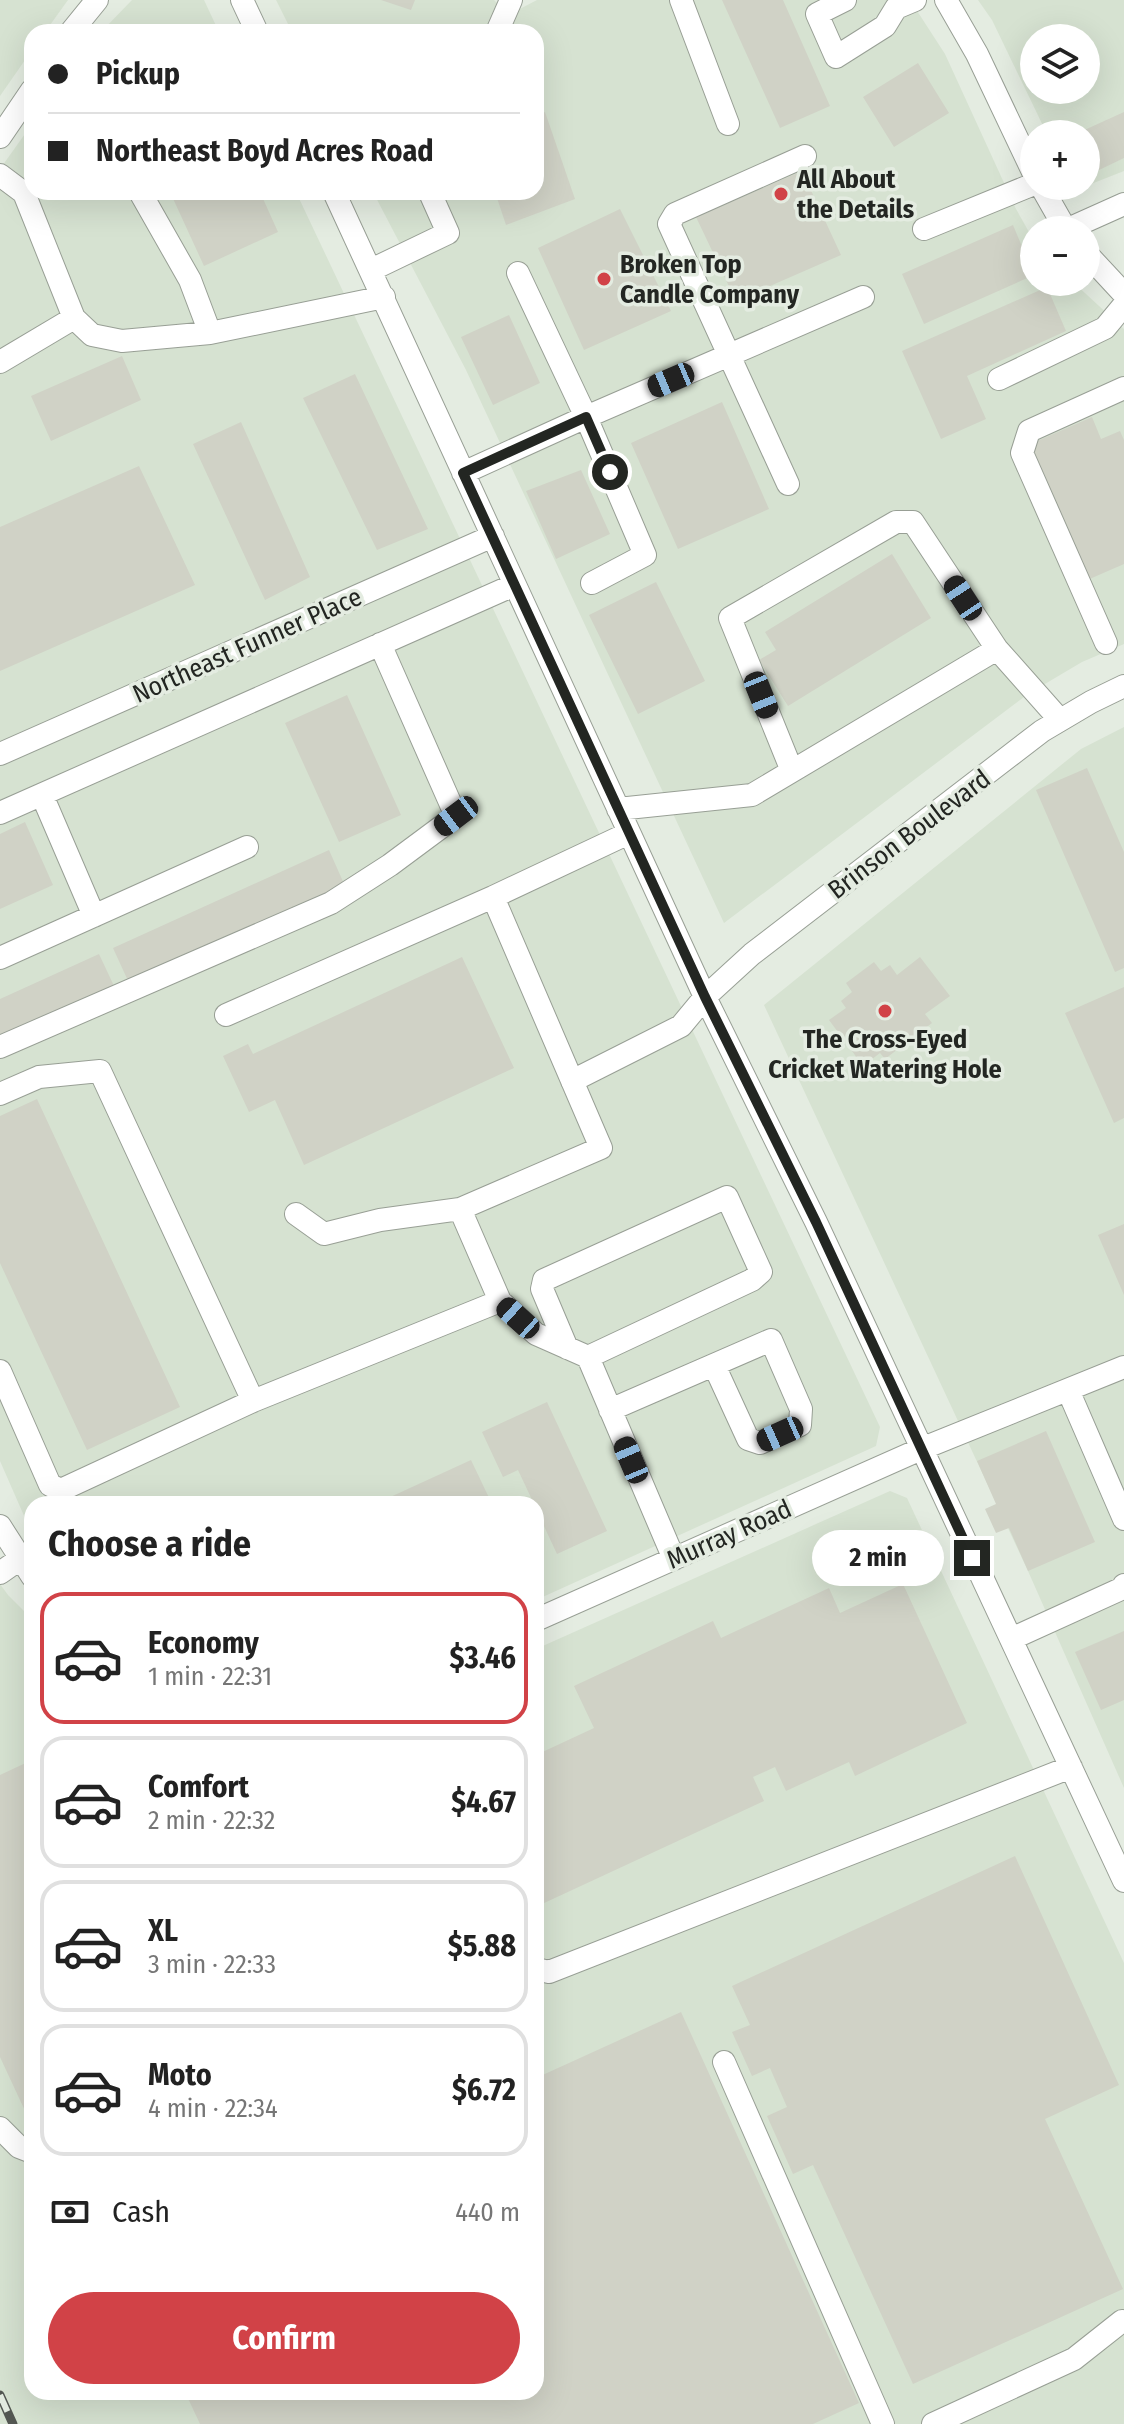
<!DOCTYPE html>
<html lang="en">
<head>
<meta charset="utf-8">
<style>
  :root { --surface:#fff; --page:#f6f6f6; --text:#222; --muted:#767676; --line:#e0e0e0; --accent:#d14247 }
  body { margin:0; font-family:"Fira Sans Condensed",sans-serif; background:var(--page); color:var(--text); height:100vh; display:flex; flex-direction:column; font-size:30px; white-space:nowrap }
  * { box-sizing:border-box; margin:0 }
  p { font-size:26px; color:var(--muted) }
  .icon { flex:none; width:44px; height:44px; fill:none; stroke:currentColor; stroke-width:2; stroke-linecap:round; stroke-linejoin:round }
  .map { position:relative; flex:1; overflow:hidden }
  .side { position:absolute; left:24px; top:1496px; width:520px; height:904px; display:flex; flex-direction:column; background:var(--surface); border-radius:24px; box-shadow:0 8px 32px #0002 }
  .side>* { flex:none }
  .banner { position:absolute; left:24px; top:24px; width:520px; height:176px; border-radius:24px; box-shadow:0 8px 32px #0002; display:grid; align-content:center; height:176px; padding:0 24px; background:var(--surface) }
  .buttons { position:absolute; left:1020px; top:24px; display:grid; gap:16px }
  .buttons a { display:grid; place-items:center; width:80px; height:80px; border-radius:50%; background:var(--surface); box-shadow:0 8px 32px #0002; font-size:40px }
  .end { position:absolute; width:36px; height:36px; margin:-18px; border:10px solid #232622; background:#fff; box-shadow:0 0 0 4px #fff }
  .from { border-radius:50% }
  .bubble { position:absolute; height:56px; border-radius:28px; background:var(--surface); box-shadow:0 8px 32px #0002; font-size:26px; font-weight:700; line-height:56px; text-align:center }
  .car { position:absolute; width:24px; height:48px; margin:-24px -12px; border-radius:10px; box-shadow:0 0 6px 2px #0007; background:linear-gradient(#222 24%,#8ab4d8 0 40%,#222 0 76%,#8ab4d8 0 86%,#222 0) }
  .banner b { display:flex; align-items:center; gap:28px; height:76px; font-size:30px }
  .banner b+b { border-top:2px solid var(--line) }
  .banner i { width:20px; height:20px; background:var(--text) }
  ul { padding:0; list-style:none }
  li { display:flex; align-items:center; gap:24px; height:132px; margin:0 16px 12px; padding:0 8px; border:4px solid var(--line); border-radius:24px }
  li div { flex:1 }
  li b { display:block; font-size:30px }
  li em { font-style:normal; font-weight:700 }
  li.on { border-color:var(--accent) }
  li>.icon { width:72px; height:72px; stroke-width:1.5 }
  h2 { padding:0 24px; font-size:36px; line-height:96px }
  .pay { display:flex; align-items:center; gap:20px; height:88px; padding:0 24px; font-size:30px }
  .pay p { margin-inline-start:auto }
  .primary-button { display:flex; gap:16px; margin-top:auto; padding:16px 24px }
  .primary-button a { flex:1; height:92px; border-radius:48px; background:var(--accent); color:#fff; font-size:32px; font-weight:700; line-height:92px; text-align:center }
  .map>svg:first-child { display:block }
  .built { fill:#d6e2d1; fill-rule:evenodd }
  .building { fill:#d0d2c6 }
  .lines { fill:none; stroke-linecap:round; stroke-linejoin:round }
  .minor-casing { stroke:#989f95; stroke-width:24 }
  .minor { stroke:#fff; stroke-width:22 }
  .rail-casing { stroke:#535752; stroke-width:9 }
  .rail { stroke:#e4ece1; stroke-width:6; stroke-dasharray:18; stroke-linecap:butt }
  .route { stroke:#232622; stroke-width:10 }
  .poi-dot { fill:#d14247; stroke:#e4ece1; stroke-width:3 }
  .labels { text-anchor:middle; stroke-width:7; stroke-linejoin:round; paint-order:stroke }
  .poi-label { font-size:26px; font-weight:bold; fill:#232622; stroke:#e4ece1; text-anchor:start }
  .street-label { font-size:26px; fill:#232622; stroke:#e4ece1 }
</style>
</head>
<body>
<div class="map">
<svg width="1124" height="2424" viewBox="0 0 1124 2424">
  <rect width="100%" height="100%" fill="#e4ece1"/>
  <!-- built -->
  <path class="built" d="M0 0H68L45 32H32V50L0 96Z
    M132 0H204L219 32H101Z
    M276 0H494L498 4 516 11 537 0H910L945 54 1016 209 1034 241V282H1073L1124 329V644L1082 662 1028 694 724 923 466 370 373 192H536V32H292Z
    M978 0H1124V171L1086 186V134H1047L992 20ZM1034 38H1086V90H1034Z
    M32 124V192H296L880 1427 876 1446 536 1600V1504H32V1534L0 1461V169Z
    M1124 727V1788L1028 1571 764 1005 1081 749Z
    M890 1491 907 1498 1124 1963V2424H0V1584L8 1595 32 1619V2392H536V1649Z"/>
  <!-- building -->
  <path class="building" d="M381 0H415L411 10Z
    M722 0H783L830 106 780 128Z
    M918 63 949 113 894 147 863 97Z
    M545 112 575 199 506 225 495 192H536V116Z
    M1124 112V158L1097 171 1086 146V134H1081L1080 132Z
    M802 171 841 255 736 301 696 217Z
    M170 192H260L278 232 204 266Z
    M620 209 671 311 584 350 538 248Z
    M1013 225 1034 275 924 324 902 274Z
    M1047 287 1066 331 967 376 986 419 941 439 902 351Z
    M509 315 540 383 493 405 461 337Z
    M122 356 141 400 51 441 31 396Z
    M355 374 428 529 377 550 303 398Z
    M722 402 769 509 678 549 631 443Z
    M1092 417 1101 439 1120 431 1124 440V564L1085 581 1026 446Z
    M241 422 310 577 265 600 193 444Z
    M139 466 195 585 0 671V527Z
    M581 470 610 534 556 559 526 491Z
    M892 554 931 618 788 706 759 660 776 650 765 632Z
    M656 582 705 681 638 714 589 615Z
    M347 695 401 815 339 842 285 723Z
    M1087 768 1124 852V968L1115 972 1036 790Z
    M25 822 53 885 0 909V834Z
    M329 850 345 886 129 983 113 948Z
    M99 954 114 986 0 1037V999Z
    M462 957 514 1068 304 1165 275 1100 249 1112 223 1056 248 1044 253 1054Z
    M920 957 950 996 925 1014 932 1023 885 1059 880 1053 863 1066 829 1020 846 1008 841 1001 852 992 846 983 874 962 881 971 890 965 897 975Z
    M1124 987V1118L1114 1123 1065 1013Z
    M37 1099 180 1407 87 1450 0 1263V1116Z
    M1124 1224V1295L1098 1235Z
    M547 1402 607 1531 557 1554 536 1509V1504H534L518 1470 503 1477 482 1432Z
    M1046 1431 1095 1542 1028 1571 1009 1528 996 1533 985 1509 996 1504 977 1461Z
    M471 1460 492 1504H375Z
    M903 1584 967 1723 855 1776 849 1762 786 1791 775 1767 753 1777 764 1801 542 1904 536 1891V1755L594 1728 574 1686 713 1621 721 1638 829 1588 840 1613Z
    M1124 1631V1700L1101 1710 1075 1652Z
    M32 1760V2126L0 2057V1775Z
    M1015 1856 1119 2085 1045 2119 1123 2289 913 2384 813 2165 793 2174 767 2116 787 2107 770 2068 752 2076 732 2032 750 2025 732 1986Z
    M681 2012 859 2403 813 2424H200L185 2392H536V2078Z"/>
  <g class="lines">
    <!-- minor casing -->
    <g class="minor-casing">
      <path id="minor" d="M242 0 257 32
        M681 0 728 124
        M845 0 817 14 836 57 885 26 896 8 915 0
        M946 0 977 54 1034 174
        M71 32 97 0
        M497 32 511 0
        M0 137 32 90
        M0 175 24 193 74 318 92 335 122 341 210 333 384 297
        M1041 186 1066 230
        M140 192 190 280 210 333
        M334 192 705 997 816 1222 1124 1881
        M924 229 1034 184
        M1066 230 1124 204
        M1086 253 1124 294
        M371 270 448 233 431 195 434 192
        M0 362 74 318
        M999 379 1105 328 1124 305
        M463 473 586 417 518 273
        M788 484 669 224 675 214 805 156
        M592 583 645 555 586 417 863 297
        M1106 643 1022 453 1029 431 1124 388
        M997 649 1060 720
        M0 754 493 536
        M42 795 94 916
        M618 809 752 795 997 649 913 522H896L730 618 792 771
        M0 813 514 585
        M493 897 601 1148 460 1209 500 1301
        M0 958 247 847
        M226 1015 493 897 629 833
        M0 1047 331 903 390 865 456 816 380 644
        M572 1081 681 1026 705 997 752 954 1042 731 1091 702 1124 686
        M0 1094 39 1077 100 1071 253 1401 500 1301 536 1334 588 1357 674 1559
        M296 1214 324 1234 380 1220 460 1209
        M567 1348 542 1289 544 1280 727 1197 761 1272 752 1280 588 1357
        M0 1371 50 1485 61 1490 253 1401
        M1068 1390 1124 1519
        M610 1410 771 1340 801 1409 800 1425 760 1443 748 1439 714 1365
        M0 1526 32 1576
        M0 1573 20 1559
        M536 1620 921 1449 1124 1367
        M1011 1639 1123 1588 1124 1585
        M536 1969 549 1972 1071 1767
        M724 2062 883 2424
        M0 2128 19 2147 32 2152
        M933 2424 1074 2359 1122 2321"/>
    </g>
    <!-- minor -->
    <use href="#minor" class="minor"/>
    <!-- rail casing -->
    <g class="rail-casing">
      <path id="rail" d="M0 2395 13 2424"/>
    </g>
    <!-- rail -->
    <use href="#rail" class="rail"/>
  </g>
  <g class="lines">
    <!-- route -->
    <path class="route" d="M610 472 586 417 463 473 705 997 816 1222 972 1558"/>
  </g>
  <!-- markers -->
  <g class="poi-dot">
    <circle cx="781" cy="194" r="8"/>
    <circle cx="604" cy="279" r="8"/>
    <circle cx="885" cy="1011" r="8"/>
  </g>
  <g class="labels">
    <!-- poi labels -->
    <g class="poi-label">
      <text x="797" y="188">All About<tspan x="797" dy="30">the Details</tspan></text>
      <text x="620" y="273">Broken Top<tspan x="620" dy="30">Candle Company</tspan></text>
      <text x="885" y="1048" text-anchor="middle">The Cross-Eyed<tspan x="885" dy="30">Cricket Watering Hole</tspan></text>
    </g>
    <!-- street labels -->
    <g class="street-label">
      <text transform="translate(247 645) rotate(-24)" y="9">Northeast Funner Place</text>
      <text transform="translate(909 834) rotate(-37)" y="9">Brinson Boulevard</text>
      <text transform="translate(729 1534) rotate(-24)" y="9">Murray Road</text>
    </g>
  </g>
</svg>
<div class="buttons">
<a><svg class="icon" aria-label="layers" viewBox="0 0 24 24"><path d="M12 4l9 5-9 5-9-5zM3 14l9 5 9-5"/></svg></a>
<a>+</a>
<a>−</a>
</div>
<i class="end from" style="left:610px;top:472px"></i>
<i class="end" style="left:972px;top:1558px"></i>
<div class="bubble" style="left:812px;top:1530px;width:132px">2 min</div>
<i class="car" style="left:671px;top:380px;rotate:247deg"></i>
<i class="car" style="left:963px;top:598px;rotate:327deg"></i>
<i class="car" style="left:761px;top:695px;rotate:158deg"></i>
<i class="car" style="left:456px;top:816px;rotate:233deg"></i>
<i class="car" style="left:518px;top:1318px;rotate:312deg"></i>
<i class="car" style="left:780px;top:1434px;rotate:246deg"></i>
<i class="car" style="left:631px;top:1460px;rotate:337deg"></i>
<div class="banner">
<b><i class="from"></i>Pickup</b>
<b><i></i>Northeast Boyd Acres Road</b>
</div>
<section class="side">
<h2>Choose a ride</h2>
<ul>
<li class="on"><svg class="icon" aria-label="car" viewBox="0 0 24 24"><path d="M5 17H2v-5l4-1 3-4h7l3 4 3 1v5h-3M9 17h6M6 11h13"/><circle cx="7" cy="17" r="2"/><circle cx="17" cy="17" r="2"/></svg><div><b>Economy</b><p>1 min · 22:31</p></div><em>$3.46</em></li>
<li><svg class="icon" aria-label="car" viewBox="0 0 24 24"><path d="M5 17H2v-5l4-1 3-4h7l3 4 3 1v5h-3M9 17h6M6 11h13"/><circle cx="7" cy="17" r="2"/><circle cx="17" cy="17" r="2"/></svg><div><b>Comfort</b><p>2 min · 22:32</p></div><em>$4.67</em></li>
<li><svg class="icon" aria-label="car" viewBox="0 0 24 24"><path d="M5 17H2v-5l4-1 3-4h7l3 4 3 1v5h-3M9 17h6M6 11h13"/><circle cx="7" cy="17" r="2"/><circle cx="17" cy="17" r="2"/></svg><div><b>XL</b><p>3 min · 22:33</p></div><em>$5.88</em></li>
<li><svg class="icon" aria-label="car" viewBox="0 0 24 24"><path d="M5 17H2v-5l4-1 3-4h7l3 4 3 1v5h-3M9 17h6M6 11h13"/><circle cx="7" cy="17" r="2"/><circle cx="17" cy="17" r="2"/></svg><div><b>Moto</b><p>4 min · 22:34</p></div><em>$6.72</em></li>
</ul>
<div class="pay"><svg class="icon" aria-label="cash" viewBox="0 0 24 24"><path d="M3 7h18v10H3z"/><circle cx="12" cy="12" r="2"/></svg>Cash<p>440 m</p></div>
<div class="primary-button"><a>Confirm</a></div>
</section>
</div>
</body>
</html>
